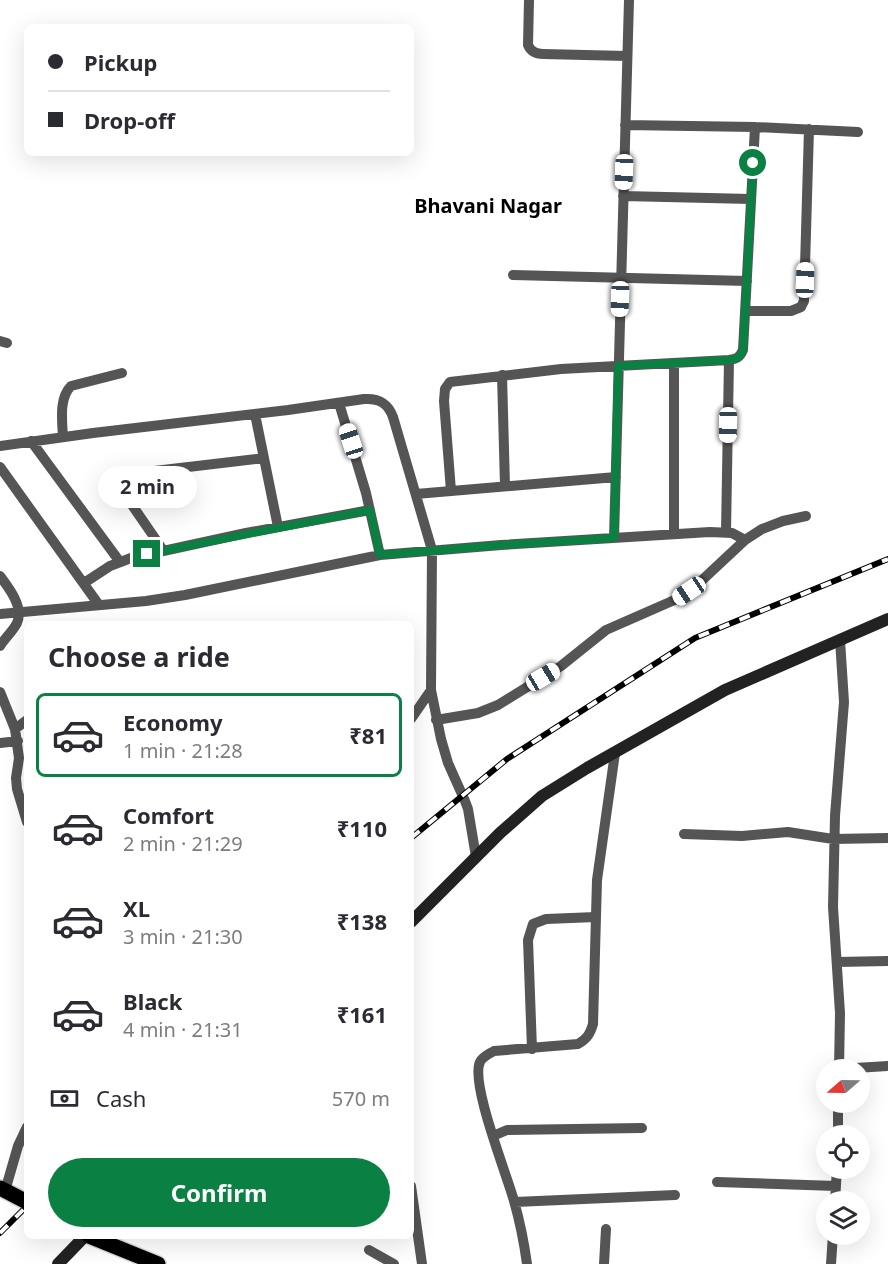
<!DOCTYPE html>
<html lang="en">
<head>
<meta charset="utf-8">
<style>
  :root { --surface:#fff; --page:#f2f2f3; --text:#2b2b33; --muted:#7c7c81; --line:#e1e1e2; --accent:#0b8043 }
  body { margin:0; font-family:"Noto Sans",sans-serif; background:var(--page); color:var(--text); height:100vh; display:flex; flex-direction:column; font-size:22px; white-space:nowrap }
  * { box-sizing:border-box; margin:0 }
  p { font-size:20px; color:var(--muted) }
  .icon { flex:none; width:33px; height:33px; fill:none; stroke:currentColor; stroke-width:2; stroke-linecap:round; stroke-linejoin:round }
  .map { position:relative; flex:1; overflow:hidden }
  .panel { position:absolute; left:24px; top:621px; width:390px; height:618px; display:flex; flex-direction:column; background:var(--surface); border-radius:9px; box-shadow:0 6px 24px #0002 }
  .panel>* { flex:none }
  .top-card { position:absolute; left:24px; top:24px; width:390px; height:132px; border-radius:9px; box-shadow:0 6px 24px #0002; display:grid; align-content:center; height:132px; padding:0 24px; background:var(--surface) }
  .needle { width:39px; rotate:250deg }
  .fabs { position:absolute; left:816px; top:1059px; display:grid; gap:12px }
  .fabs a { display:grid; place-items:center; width:54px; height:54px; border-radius:50%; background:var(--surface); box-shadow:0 6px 24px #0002; font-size:30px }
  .end { position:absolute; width:27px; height:27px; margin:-14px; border:8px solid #0b8043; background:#fff; box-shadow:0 0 0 3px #fff }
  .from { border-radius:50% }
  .bubble { position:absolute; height:42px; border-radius:21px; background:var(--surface); box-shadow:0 6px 24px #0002; font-size:20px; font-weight:700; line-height:42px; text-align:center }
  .car { position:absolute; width:18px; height:36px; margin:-18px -9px; border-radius:8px; box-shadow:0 0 4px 2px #0007; background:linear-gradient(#fff 24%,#345 0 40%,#fff 0 76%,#345 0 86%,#fff 0) }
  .top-card b { display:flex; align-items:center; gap:21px; height:57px; font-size:22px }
  .top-card b+b { border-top:2px solid var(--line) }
  .top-card i { width:15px; height:15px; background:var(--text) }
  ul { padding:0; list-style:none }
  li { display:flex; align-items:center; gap:18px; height:84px; margin:0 12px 9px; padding:0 12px; border:3px solid transparent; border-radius:9px }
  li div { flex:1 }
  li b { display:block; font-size:22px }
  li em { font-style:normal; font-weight:700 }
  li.on { border-color:var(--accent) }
  li>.icon { width:54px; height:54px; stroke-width:1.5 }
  h2 { padding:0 24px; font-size:27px; line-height:72px }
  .pay { display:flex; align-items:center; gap:15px; height:66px; padding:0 24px; font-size:22px }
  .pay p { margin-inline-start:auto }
  .primary-button { display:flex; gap:12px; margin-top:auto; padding:12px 24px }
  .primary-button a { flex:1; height:69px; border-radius:36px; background:var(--accent); color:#fff; font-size:24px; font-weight:700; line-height:69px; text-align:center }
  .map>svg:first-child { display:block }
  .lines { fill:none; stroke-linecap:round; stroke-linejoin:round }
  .primary-casing { stroke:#dbdbdb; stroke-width:18 }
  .street { stroke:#555; stroke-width:10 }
  .secondary { stroke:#222; stroke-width:12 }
  .primary { stroke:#000; stroke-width:15 }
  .rail-casing { stroke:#000; stroke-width:6 }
  .rail { stroke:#fff; stroke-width:4; stroke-dasharray:11; stroke-linecap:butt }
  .route { stroke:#0b8043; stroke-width:8 }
  .labels { text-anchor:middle; stroke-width:5; stroke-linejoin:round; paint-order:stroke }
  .neighbourhood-label { font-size:20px; font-weight:bold; fill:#000; stroke:#fff }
</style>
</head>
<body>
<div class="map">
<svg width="888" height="1264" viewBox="0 0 888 1264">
  <rect width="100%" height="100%" fill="#fff"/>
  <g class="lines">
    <!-- primary casing -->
    <g class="primary-casing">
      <path id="primary" d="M0 1188 27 1202
        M89 1236 158 1264"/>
    </g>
    <!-- street -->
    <path class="street" d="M529 0 528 45C531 52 536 54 543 54L627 56
      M625 125 755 127 858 132
      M623 196 751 199
      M513 275 747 281
      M745 311H791L801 307 804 301 809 129
      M0 341 7 343
      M502 375 505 486
      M339 403 366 493 380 555
      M255 414 278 527
      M63 437C62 420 59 398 71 386L122 373
      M31 441 120 562
      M0 446 93 433 288 410 364 399C379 398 388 403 393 417L432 550 431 690 441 739 448 763 465 801 468 809 476 857
      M0 467 99 605
      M451 491 444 401 445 389 450 382 561 369 729 360C737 359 740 357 743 350L755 127
      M416 494 616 477
      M726 532 729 360
      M674 534V363
      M614 538 629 0
      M163 550 121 489 119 482 121 477 129 474 264 458
      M0 576C9 588 24 607 17 623 13 631 5 638 0 646
      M84 583 110 566 131 558 246 533 370 510
      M0 614 146 601 185 595 380 555 501 545 710 532 732 533 745 540
      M0 692 15 729 19 758 16 778 17 789 27 822
      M411 719 431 690
      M436 720 478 713 498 705 561 666 606 630 679 598 699 583 745 540 762 529 783 521 806 516
      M15 729 27 720
      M0 743 18 741
      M684 834 742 836 788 832 833 839 888 838
      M837 962 888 961
      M532 1049 528 940 533 924 546 919 596 917
      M839 1069 888 1066
      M839 1070 840 1013 833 907 835 816 844 702 840 640
      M493 1136 507 1130 642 1128
      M838 1136V1102
      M717 1182 836 1186
      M411 1186 422 1264
      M5 1191 18 1146 27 1127
      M515 1202 675 1195
      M835 1202 837 1168
      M369 1250 394 1264
      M527 1264C524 1242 520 1222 514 1201 507 1175 470 1083 480 1062 482 1057 489 1054 494 1051L578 1044C587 1039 590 1034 593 1024L597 880 615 753
      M604 1264 606 1229
      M831 1264 833 1234"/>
    <!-- secondary -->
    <path class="secondary" d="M411 922 500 833 542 796 587 768 725 690 888 619
      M58 1264 85 1236"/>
    <!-- primary -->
    <use href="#primary" class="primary"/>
    <!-- rail casing -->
    <g class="rail-casing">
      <path id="rail" d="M411 838 507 759 695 638 888 559
        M0 1233 27 1206"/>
    </g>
    <!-- rail -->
    <use href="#rail" class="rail"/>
  </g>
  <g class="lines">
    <!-- route -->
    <path class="route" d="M147 554 370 510 380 555 501 545 614 538 618 366 729 360C737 359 740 357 743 350L753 163"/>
  </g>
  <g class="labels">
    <!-- neighbourhood labels -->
    <g class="neighbourhood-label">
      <text x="488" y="213">Bhavani Nagar</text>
    </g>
  </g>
</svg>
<div class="fabs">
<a><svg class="needle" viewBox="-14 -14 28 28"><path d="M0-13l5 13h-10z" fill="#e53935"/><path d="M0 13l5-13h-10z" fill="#7c7c81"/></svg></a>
<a><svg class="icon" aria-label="locate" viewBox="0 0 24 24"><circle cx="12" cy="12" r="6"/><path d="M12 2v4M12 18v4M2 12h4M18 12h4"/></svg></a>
<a><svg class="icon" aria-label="layers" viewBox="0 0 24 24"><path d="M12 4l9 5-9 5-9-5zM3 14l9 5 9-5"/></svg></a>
</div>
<i class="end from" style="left:753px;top:163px"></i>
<i class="end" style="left:147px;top:554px"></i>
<div class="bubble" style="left:98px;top:466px;width:99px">2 min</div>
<i class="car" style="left:624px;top:172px;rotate:182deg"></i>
<i class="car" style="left:805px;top:280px;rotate:2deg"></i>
<i class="car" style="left:620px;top:299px;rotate:182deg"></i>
<i class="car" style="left:728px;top:425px;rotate:181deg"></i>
<i class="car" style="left:351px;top:441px;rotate:342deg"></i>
<i class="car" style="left:689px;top:591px;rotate:236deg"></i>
<i class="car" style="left:543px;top:677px;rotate:59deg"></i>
<div class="top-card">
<b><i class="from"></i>Pickup</b>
<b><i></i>Drop-off</b>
</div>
<section class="panel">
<h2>Choose a ride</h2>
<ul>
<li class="on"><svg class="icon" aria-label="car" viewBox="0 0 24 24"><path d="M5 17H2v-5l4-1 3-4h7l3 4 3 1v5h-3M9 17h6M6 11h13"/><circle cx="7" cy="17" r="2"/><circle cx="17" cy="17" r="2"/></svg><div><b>Economy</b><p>1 min · 21:28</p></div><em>₹81</em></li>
<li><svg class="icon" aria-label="car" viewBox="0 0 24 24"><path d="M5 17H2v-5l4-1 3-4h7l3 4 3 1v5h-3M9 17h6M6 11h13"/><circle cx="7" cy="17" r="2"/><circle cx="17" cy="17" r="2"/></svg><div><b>Comfort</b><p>2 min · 21:29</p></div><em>₹110</em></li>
<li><svg class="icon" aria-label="car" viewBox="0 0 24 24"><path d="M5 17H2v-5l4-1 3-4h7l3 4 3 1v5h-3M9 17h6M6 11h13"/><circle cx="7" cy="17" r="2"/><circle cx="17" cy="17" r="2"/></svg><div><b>XL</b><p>3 min · 21:30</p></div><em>₹138</em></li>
<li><svg class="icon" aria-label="car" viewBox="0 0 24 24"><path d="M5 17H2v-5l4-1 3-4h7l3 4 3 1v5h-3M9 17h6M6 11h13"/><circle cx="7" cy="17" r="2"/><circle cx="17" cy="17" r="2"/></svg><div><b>Black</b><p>4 min · 21:31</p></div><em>₹161</em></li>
</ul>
<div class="pay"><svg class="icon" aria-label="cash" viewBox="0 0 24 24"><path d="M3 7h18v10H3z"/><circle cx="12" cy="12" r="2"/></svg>Cash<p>570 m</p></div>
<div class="primary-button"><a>Confirm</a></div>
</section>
</div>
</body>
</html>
